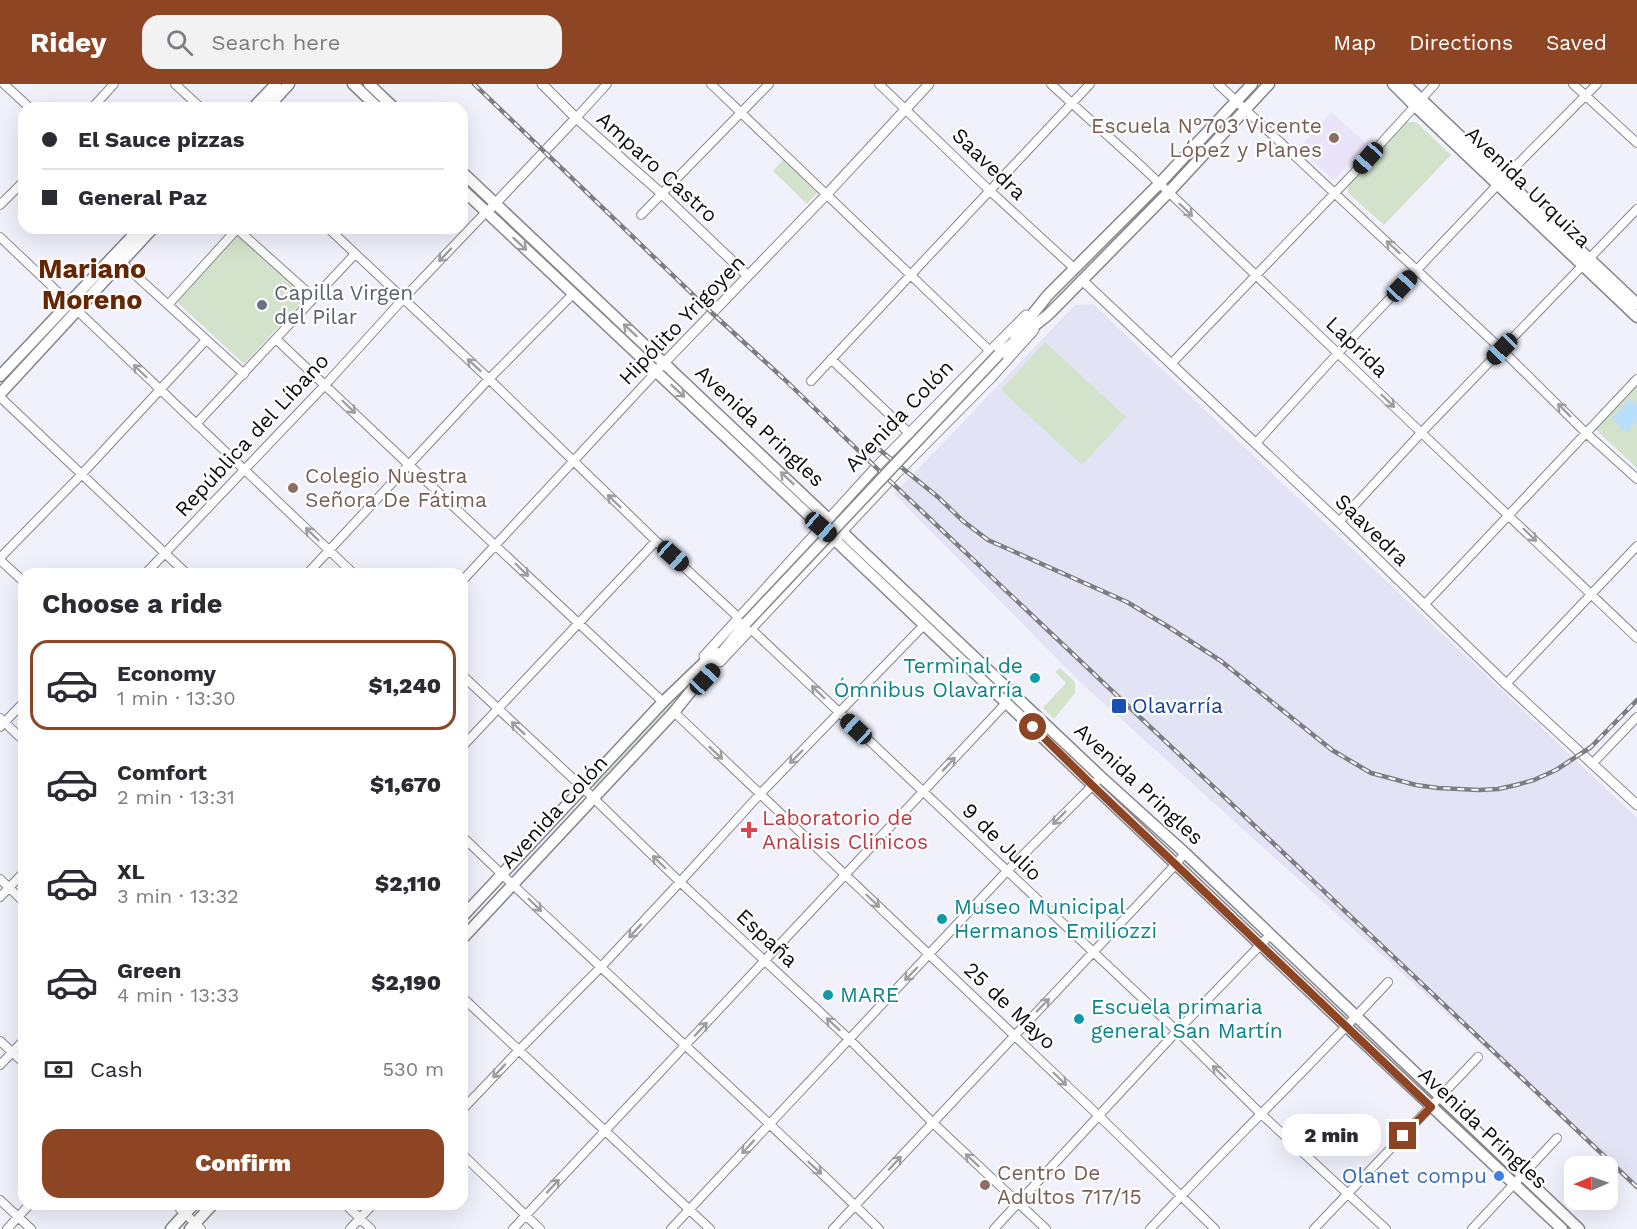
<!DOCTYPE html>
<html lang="en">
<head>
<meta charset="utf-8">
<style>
  :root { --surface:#fff; --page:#f2f2f3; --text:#2b2b33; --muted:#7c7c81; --line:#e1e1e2; --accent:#8d4524 }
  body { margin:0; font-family:"Work Sans",sans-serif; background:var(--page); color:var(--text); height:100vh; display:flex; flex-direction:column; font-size:22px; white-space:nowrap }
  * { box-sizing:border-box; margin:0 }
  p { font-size:20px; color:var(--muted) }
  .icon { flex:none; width:33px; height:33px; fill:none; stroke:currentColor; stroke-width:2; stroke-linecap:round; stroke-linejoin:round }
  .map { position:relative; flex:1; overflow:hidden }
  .details { position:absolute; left:18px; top:484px; width:450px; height:642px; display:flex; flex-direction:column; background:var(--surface); border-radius:18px; box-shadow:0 6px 24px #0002 }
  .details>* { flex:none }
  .banner { position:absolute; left:18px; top:18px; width:450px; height:132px; border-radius:18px; box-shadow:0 6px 24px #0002; display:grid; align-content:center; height:132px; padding:0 24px; background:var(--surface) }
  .needle { width:39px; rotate:268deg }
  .tools { position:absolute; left:1564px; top:1072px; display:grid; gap:12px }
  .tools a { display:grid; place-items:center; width:54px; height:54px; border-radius:12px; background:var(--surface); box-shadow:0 6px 24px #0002; font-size:30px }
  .end { position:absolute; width:27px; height:27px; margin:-14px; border:8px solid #8d4524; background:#fff; box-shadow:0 0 0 3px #fff }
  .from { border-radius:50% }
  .bubble { position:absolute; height:42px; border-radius:18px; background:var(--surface); box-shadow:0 6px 24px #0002; font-size:20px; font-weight:800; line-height:42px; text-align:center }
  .car { position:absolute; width:18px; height:36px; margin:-18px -9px; border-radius:8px; box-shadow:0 0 4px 2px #0007; background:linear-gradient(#222 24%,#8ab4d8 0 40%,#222 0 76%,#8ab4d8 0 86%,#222 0) }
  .banner b { display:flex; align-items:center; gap:21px; height:57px; font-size:22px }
  .banner b+b { border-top:2px solid var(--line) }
  .banner i { width:15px; height:15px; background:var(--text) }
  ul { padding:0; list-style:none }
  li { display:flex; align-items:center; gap:18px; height:90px; margin:0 12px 9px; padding:0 12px; border:3px solid transparent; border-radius:18px }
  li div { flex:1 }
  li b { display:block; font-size:22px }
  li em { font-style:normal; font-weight:800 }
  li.on { border-color:var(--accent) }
  li>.icon { width:54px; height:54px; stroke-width:1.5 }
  h2 { padding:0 24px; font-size:27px; line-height:72px }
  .pay { display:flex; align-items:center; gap:15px; height:66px; padding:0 24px; font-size:22px }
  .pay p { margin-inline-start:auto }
  .action { display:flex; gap:12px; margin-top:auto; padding:12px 24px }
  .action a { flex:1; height:69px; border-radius:18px; background:var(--accent); color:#fff; font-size:24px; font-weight:800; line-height:69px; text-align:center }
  header { display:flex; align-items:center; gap:36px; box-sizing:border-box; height:84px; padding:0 30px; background:var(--accent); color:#fff }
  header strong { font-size:28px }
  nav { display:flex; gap:33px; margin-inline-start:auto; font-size:21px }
  .search { width:420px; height:54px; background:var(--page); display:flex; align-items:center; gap:15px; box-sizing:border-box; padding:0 21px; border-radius:18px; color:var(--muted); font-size:22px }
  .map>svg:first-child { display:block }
  .built { fill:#e3e3f6 }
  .education { fill:#eae4fa }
  .green { fill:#d3e2ca }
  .water { fill:#b8dffc }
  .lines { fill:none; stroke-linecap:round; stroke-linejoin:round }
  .minor-casing { stroke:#85858f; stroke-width:10 }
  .tertiary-casing { stroke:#85858f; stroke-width:11 }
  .secondary-casing { stroke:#85858f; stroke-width:13 }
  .minor { stroke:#fff; stroke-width:8 }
  .tertiary { stroke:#fff; stroke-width:9 }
  .secondary { stroke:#fff; stroke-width:10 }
  .rail-casing { stroke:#7c7c83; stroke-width:4.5 }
  .rail { stroke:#fff; stroke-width:2; stroke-dasharray:7; stroke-linecap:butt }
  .secondary-bridge-casing { stroke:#85858f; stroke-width:13; stroke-linecap:butt }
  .secondary-bridge { stroke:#fff; stroke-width:10 }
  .oneway { stroke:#9e9ea0 }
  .route { stroke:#8d4524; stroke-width:8 }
  .education-dot { fill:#8d6e63; stroke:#fff; stroke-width:2 }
  .worship-dot { fill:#6b7280; stroke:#fff; stroke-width:2 }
  .culture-dot { fill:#0f9aa8; stroke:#fff; stroke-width:2 }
  .transit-dot { fill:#1a4fb4; stroke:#fff; stroke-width:2 }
  .health-dot { fill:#e0444e; stroke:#fff; stroke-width:2 }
  .shop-dot { fill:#3f7fe0; stroke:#fff; stroke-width:2 }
  .labels { text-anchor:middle; stroke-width:4.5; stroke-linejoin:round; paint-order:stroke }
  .education-label { font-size:21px; fill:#785e54; stroke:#fff; text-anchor:start }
  .street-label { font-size:21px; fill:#0d0d11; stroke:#fff }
  .worship-label { font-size:21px; fill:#5b616d; stroke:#fff; text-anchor:start }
  .culture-label { font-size:21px; fill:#0d838f; stroke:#fff; text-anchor:start }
  .transit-label { font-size:21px; fill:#164399; stroke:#fff; text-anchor:start }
  .health-label { font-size:21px; fill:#be3a42; stroke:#fff; text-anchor:start }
  .shop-label { font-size:21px; fill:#366cbe; stroke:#fff; text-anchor:end }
  .district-label { font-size:27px; font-weight:bold; fill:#652603; stroke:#fff }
</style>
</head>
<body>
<header>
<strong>Ridey</strong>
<div class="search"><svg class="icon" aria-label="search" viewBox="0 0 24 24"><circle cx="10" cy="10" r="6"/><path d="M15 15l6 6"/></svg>Search here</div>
<nav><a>Map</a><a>Directions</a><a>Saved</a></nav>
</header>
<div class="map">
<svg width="1637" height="1145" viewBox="0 0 1637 1145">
  <rect width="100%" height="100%" fill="#f1f1fc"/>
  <!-- built -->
  <path class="built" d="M1093 220 1637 734V1106L1562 1034 1079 597 894 410 1075 221Z"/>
  <!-- education -->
  <path class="education" d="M1331 28 1367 60 1334 96 1299 64Z"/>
  <!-- green -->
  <path class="green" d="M1406 38H1416L1451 71 1384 141 1348 109V102Z
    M783 76 817 109 807 120 773 87Z
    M239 150 307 212 244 280 177 218Z
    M1045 258 1126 333 1082 381 1001 306Z
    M1637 294V384L1592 342Z
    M1060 584 1075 598V609L1054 635 1043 624 1066 599 1055 588Z
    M692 595 694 597 594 704 593 702Z"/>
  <!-- water -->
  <path class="water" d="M1630 315 1637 321V336L1626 349 1612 335Z"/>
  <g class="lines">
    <!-- minor casing -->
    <g class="minor-casing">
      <path id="minor" d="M4 0 30 24
        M175 0 201 24
        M711 0 990 267
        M879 0 989 106 1074 184
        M1051 0C1086 33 1123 64 1158 98 1317 251 1478 401 1637 554
        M1218 0 1501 265 1586 349 1637 395
        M1573 0 1637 59
        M92 24 114 0
        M576 34 607 0
        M0 121 24 97
        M641 131 769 0
        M236 144 314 214
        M328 144 489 295 656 457 739 534
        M0 153 354 490
        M121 178 244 290
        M168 221 237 145
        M276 255 409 381 663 618
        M831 275 910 350
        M1171 280 1353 90 1435 0
        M811 297 1090 0
        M0 313 187 490
        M196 340 355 170
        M1256 359 1338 269 1504 94 1597 0
        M1339 438 1421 349 1637 125
        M0 474 81 391 206 256
        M0 476 24 498
        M145 490 326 300 403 215 486 128
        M307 490 489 295 573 210
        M462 497 657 287
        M1424 521 1637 295
        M751 545 1177 947 1260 1029 1386 1145
        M462 591 582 703 680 798 849 955 933 1039 1046 1145
        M1506 600 1637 462
        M674 628 1099 1032 1215 1145
        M0 634 24 657
        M0 643 24 618
        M462 663 656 457
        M1592 680 1637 633
        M462 752C599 885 743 1011 879 1145
        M0 795 24 818
        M0 813 24 788
        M462 913 710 1145
        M0 957 24 979
        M0 981 24 956
        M462 1026 519 966 600 884 680 798 760 710 924 541
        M462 1070 540 1145
        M0 1116 31 1145
        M175 1120 201 1145
        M345 1120 371 1145
        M7 1145 30 1120
        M350 1145 373 1120
        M513 1145 1007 618
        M671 1145 1007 787 1101 693
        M833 1145 1176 780 1185 769
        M994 1145 1177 947 1270 851
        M1150 1145C1228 1061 1311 982 1388 898
        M1314 1145 1478 973
        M1472 1145 1557 1054"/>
    </g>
    <!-- tertiary casing -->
    <g class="tertiary-casing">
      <path id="tertiary" d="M542 0 576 34 661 109 748 192
        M491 124 576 34
        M1082 196 1339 438 1506 600 1637 721
        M660 283 826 111 929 0
        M704 572 876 383 990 267 1026 231
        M720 578 897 389 991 294 1034 246"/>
    </g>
    <!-- secondary casing -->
    <g class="secondary-casing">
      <path id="secondary" d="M353 0 378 24
        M369 0 394 24
        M1393 0 1415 22 1637 233
        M1405 0 1637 220
        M253 24 276 0
        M267 24 289 0
        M462 88 1101 693 1185 769 1579 1145
        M462 105 835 456 1347 943 1562 1145
        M1015 252 1048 211 1160 99 1252 0
        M999 270 1049 230 1168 109 1269 0
        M0 292 140 144
        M0 310 153 144
        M462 833 663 618 715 568
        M462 855 674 628 746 539
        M171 1145 194 1120
        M190 1145 213 1120"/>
    </g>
    <!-- minor -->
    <use href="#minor" class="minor"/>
    <!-- tertiary -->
    <use href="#tertiary" class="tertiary"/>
    <!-- secondary -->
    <use href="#secondary" class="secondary"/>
    <!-- rail casing -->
    <g class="rail-casing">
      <path id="rail" d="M474 0 712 229 783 294 890 397 1637 1103
        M875 362 938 413 963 437 988 456 1127 518 1167 542 1221 577 1332 666 1371 689 1416 701 1438 704 1479 706 1498 705 1516 701 1534 696 1556 686 1591 663 1637 616"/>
    </g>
    <!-- rail -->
    <use href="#rail" class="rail"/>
    <!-- secondary-bridge casing -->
    <g class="secondary-bridge-casing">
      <path id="secondary-bridge" d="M746 539 999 270"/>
    </g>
    <!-- secondary-bridge -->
    <use href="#secondary-bridge" class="secondary-bridge"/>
  </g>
  <!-- one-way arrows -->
  <defs><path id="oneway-shaft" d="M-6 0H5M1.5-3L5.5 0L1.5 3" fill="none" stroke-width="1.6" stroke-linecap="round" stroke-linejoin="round" transform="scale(1.5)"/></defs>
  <g class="oneway">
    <use href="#oneway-shaft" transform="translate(1186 126) rotate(44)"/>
    <use href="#oneway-shaft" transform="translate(520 160) rotate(43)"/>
    <use href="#oneway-shaft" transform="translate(1393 163) rotate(-138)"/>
    <use href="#oneway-shaft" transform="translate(445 171) rotate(134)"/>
    <use href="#oneway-shaft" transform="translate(630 246) rotate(-137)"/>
    <use href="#oneway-shaft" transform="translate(474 281) rotate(-137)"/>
    <use href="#oneway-shaft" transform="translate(140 287) rotate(-136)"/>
    <use href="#oneway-shaft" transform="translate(678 307) rotate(43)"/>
    <use href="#oneway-shaft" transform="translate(1388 317) rotate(44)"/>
    <use href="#oneway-shaft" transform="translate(349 323) rotate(44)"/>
    <use href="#oneway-shaft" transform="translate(1564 326) rotate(-135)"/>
    <use href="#oneway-shaft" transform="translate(787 394) rotate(-137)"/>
    <use href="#oneway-shaft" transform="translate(614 417) rotate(-136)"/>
    <use href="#oneway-shaft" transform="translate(312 450) rotate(-136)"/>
    <use href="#oneway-shaft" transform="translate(1530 451) rotate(44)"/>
    <use href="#oneway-shaft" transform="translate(522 486) rotate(44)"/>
    <use href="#oneway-shaft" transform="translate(818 608) rotate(-136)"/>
    <use href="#oneway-shaft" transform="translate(518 644) rotate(-137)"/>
    <use href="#oneway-shaft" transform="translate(716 669) rotate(43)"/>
    <use href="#oneway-shaft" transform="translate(796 673) rotate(135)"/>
    <use href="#oneway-shaft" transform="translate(949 680) rotate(-47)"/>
    <use href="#oneway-shaft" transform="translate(1059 734) rotate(135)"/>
    <use href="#oneway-shaft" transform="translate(659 778) rotate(-136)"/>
    <use href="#oneway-shaft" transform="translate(873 817) rotate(44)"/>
    <use href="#oneway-shaft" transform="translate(535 821) rotate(44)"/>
    <use href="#oneway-shaft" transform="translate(635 847) rotate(133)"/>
    <use href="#oneway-shaft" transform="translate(911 890) rotate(134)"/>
    <use href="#oneway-shaft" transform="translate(1043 921) rotate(-46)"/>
    <use href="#oneway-shaft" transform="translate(833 940) rotate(-137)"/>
    <use href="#oneway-shaft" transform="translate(701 945) rotate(-47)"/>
    <use href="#oneway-shaft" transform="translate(499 987) rotate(133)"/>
    <use href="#oneway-shaft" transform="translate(1219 988) rotate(-136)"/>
    <use href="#oneway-shaft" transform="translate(1060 995) rotate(44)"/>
    <use href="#oneway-shaft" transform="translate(748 1063) rotate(133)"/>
    <use href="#oneway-shaft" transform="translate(972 1076) rotate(-137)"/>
    <use href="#oneway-shaft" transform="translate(895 1079) rotate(-47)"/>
    <use href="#oneway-shaft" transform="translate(815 1084) rotate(43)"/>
    <use href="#oneway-shaft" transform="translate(553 1102) rotate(-47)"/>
  </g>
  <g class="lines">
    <!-- route -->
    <path class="route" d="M1033 643 1092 701 1431 1023 1403 1052"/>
  </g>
  <!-- markers -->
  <g class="education-dot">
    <circle cx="1334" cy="54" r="6"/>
    <circle cx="293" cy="404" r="6"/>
    <circle cx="985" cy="1101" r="6"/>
  </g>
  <circle class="worship-dot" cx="262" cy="221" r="6"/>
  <g class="culture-dot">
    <circle cx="1035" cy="594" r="6"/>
    <circle cx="942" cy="835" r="6"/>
    <circle cx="828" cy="911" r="6"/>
    <circle cx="1079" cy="935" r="6"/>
  </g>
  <rect class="transit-dot" x="1111" y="614" width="16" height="16" rx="3"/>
  <path class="health-dot" d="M746 737h6v6h6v6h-6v6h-6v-6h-6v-6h6z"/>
  <circle class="shop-dot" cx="1499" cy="1092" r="6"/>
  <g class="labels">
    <!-- education labels -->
    <g class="education-label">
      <text x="1322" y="49" text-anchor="end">Escuela N°703 Vicente<tspan x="1322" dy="24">López y Planes</tspan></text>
      <text x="305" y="399">Colegio Nuestra<tspan x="305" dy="24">Señora De Fátima</tspan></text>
      <text x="997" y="1096">Centro De<tspan x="997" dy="24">Adultos 717/15</tspan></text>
    </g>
    <!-- street labels -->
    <g class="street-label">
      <text transform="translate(989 80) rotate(44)" y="7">Saavedra</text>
      <text transform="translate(657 83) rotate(42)" y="7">Amparo Castro</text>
      <text transform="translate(1528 103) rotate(44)" y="7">Avenida Urquiza</text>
      <text transform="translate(682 236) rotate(-46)" y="7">Hipólito Yrigoyen</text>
      <text transform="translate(1357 263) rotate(44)" y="7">Laprida</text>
      <text transform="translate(899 332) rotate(-46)" y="7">Avenida Colón</text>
      <text transform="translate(760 342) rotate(43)" y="7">Avenida Pringles</text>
      <text transform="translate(252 351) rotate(-47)" y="7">República del Líbano</text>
      <text transform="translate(1372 446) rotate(44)" y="7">Saavedra</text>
      <text transform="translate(1139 700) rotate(43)" y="7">Avenida Pringles</text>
      <text transform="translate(554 728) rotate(-47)" y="7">Avenida Colón</text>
      <text transform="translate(1002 758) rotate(44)" y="7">9 de Julio</text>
      <text transform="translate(767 854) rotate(43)" y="7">España</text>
      <text transform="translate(1010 922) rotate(43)" y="7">25 de Mayo</text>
      <text transform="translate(1483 1044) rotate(43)" y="7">Avenida Pringles</text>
    </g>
    <!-- worship labels -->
    <g class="worship-label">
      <text x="274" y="216">Capilla Virgen<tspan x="274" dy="24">del Pilar</tspan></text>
    </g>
    <!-- culture labels -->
    <g class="culture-label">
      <text x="1023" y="589" text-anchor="end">Terminal de<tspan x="1023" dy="24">Ómnibus Olavarría</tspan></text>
      <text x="954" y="830">Museo Municipal<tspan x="954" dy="24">Hermanos Emiliozzi</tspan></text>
      <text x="840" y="918">MARE</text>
      <text x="1091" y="930">Escuela primaria<tspan x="1091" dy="24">general San Martín</tspan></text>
    </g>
    <!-- transit labels -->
    <g class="transit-label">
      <text x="1132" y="629">Olavarría</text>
    </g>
    <!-- health labels -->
    <g class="health-label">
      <text x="762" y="741">Laboratorio de<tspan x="762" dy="24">Analisis Clinicos</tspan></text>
    </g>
    <!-- shop labels -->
    <g class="shop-label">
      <text x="1487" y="1099">Olanet compu</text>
    </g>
    <!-- district labels -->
    <g class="district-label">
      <text x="92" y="194">Mariano<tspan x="92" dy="31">Moreno</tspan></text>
    </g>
  </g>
</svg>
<div class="tools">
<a><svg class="needle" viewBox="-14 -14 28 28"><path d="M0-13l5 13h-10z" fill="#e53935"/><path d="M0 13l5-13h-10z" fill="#7c7c81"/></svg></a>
</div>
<i class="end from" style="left:1033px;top:643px"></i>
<i class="end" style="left:1403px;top:1052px"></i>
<div class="bubble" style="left:1282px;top:1030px;width:99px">2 min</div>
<i class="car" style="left:1368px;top:74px;rotate:222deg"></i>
<i class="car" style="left:1402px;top:202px;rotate:43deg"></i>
<i class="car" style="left:1502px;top:265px;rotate:224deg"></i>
<i class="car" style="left:821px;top:443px;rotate:131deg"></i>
<i class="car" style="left:673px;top:472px;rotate:132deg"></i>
<i class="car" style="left:705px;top:595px;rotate:43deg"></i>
<i class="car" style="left:856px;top:645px;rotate:313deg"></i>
<div class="banner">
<b><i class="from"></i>El Sauce pizzas</b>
<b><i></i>General Paz</b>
</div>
<section class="details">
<h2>Choose a ride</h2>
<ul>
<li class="on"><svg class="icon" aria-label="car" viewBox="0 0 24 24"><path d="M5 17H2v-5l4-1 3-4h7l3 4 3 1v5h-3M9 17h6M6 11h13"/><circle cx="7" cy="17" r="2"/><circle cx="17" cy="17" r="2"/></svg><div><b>Economy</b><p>1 min · 13:30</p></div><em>$1,240</em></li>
<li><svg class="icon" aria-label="car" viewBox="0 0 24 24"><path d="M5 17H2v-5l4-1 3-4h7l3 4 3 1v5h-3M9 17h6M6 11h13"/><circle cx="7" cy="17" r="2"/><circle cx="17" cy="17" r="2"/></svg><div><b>Comfort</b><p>2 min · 13:31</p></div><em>$1,670</em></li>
<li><svg class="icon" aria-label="car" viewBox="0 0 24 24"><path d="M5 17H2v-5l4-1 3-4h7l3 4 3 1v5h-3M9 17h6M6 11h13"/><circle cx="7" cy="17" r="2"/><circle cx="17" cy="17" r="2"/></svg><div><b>XL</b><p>3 min · 13:32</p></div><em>$2,110</em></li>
<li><svg class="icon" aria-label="car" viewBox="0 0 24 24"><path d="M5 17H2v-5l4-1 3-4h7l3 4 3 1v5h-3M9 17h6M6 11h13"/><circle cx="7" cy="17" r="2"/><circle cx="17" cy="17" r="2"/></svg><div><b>Green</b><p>4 min · 13:33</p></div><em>$2,190</em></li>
</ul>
<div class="pay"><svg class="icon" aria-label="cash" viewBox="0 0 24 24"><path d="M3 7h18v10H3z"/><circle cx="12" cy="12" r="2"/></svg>Cash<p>530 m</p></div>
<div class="action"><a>Confirm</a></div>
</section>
</div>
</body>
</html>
